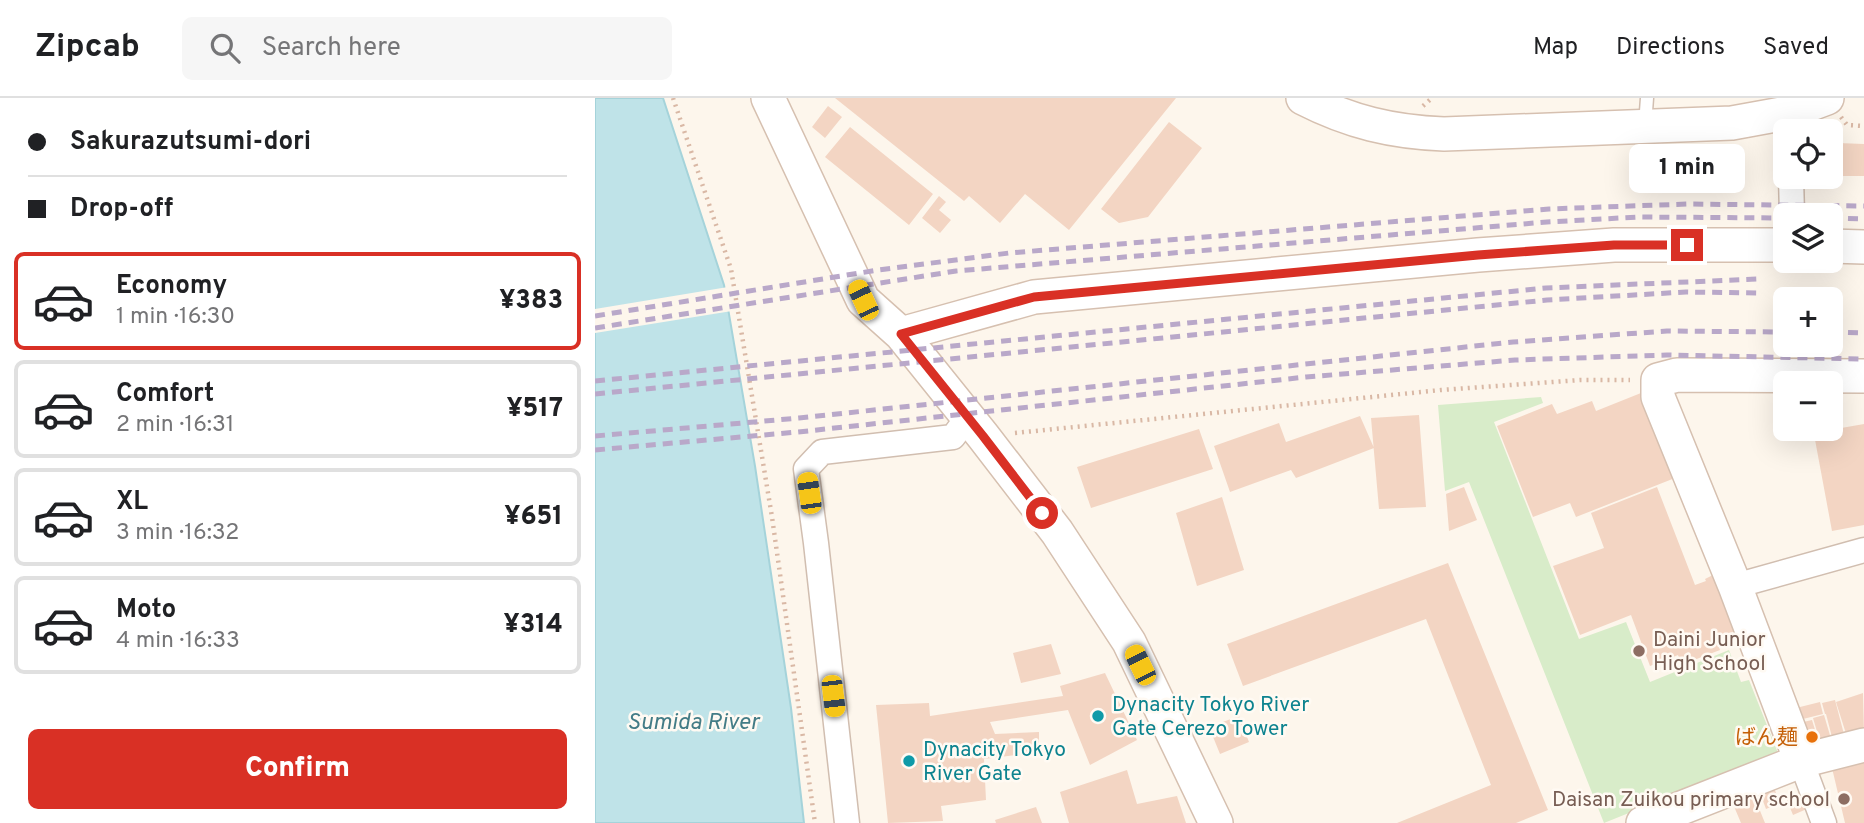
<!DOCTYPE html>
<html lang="en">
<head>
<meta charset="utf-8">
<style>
  :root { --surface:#fff; --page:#f6f6f6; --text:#202124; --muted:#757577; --line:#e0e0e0; --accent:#d93025 }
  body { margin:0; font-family:Overpass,"Noto Sans JP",sans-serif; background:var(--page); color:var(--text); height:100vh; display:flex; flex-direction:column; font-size:26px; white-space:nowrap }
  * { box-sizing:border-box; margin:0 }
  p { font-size:23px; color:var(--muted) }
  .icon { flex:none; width:38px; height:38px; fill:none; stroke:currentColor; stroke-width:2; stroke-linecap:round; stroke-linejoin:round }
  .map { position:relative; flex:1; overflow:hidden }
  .sheet { display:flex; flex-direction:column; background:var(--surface); width:595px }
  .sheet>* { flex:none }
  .top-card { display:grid; align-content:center; height:154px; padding:0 28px; background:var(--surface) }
  .buttons { position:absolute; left:1178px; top:21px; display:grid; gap:14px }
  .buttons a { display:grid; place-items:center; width:70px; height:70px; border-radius:10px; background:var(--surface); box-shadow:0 7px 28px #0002; font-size:35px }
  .end { position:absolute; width:32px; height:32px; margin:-16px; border:9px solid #d93025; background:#fff; box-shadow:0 0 0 4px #fff }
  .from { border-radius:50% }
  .bubble { position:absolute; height:49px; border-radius:10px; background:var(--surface); box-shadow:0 7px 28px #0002; font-size:23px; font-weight:800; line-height:49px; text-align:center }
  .car { position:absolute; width:21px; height:42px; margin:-21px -10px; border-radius:9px; box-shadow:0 0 5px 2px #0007; background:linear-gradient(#f5c518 24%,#345 0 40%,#f5c518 0 76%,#345 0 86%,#f5c518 0) }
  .top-card b { display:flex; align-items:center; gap:24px; height:66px; font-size:26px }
  .top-card b+b { border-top:2px solid var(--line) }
  .top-card i { width:18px; height:18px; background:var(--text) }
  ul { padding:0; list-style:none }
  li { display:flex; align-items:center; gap:21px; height:98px; margin:0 14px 10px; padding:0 14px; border:4px solid var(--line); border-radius:10px }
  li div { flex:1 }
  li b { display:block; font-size:26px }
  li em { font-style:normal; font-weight:800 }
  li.current { border-color:var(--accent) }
  li>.icon { width:63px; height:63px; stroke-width:1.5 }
  .button { display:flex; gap:14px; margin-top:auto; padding:14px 28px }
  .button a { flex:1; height:80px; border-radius:10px; background:var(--accent); color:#fff; font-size:28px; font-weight:800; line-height:80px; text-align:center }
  header { display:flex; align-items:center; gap:42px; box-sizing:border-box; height:98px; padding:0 35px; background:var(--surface); border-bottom:2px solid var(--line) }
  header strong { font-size:33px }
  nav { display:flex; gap:38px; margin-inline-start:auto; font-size:24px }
  .search { width:490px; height:63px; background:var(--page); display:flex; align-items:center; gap:18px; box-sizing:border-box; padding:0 24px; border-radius:10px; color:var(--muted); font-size:26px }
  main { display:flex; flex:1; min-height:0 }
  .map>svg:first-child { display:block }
  .green { fill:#d8ecc9 }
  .water { fill:#bfe3e8; stroke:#a5d3da; stroke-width:2 }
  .pier { fill:#fdf6ec }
  .building { fill:#f3d5c3 }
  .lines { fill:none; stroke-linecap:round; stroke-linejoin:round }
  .lane-casing { stroke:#d1beb0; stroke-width:15 }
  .street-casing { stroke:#d1beb0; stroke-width:27 }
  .secondary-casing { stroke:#d6c0b0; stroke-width:36 }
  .path { stroke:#d9b8a5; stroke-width:4.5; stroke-dasharray:2 5; stroke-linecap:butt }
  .lane { stroke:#fff; stroke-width:12 }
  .street { stroke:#fff; stroke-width:24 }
  .secondary { stroke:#fff; stroke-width:33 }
  .rail { stroke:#b9a8c9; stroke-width:5; stroke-dasharray:10 7; stroke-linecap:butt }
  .route { stroke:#d93025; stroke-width:9 }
  .education-dot { fill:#8d6e63; stroke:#fffaf3; stroke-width:2.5 }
  .culture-dot { fill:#0f9aa8; stroke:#fffaf3; stroke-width:2.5 }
  .food-dot { fill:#e8710a; stroke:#fffaf3; stroke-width:2.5 }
  .labels { text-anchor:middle; stroke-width:5; stroke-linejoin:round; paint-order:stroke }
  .education-label { font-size:21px; fill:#785e54; stroke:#fffaf3; text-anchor:start }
  .culture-label { font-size:21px; fill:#0d838f; stroke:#fffaf3; text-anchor:start }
  .food-label { font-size:21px; fill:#c56008; stroke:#fffaf3; text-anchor:end }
  .water-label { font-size:23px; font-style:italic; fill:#437c86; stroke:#fffaf3 }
</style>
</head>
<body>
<header>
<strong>Zipcab</strong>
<div class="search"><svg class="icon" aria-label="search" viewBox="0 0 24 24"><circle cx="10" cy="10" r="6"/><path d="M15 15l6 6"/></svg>Search here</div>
<nav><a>Map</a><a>Directions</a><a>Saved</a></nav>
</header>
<main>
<section class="sheet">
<div class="top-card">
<b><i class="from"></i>Sakurazutsumi-dori</b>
<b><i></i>Drop-off</b>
</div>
<ul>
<li class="current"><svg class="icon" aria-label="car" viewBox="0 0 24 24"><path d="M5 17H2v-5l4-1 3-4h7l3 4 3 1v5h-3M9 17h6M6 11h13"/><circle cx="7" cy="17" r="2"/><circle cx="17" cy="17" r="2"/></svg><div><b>Economy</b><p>1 min · 16:30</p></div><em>¥383</em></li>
<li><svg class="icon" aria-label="car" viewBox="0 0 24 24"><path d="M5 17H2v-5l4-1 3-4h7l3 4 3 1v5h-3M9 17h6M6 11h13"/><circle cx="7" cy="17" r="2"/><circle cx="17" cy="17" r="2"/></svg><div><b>Comfort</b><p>2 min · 16:31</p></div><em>¥517</em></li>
<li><svg class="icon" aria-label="car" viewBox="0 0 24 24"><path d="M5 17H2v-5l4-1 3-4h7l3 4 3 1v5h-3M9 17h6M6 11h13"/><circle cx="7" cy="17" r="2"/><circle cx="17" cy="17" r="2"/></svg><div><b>XL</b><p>3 min · 16:32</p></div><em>¥651</em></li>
<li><svg class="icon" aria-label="car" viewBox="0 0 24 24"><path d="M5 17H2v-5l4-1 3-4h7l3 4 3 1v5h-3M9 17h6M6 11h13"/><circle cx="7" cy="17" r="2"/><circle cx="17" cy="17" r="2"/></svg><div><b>Moto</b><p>4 min · 16:33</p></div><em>¥314</em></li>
</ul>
<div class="button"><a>Confirm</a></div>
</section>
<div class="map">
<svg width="1269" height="725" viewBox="0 0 1269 725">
  <rect width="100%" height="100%" fill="#fdf6ec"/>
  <!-- green -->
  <path class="green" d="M946 299 948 305 899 324 984 541 1031 524 1055 584 1134 552 1146 584 1154 582 1183 655 1009 725 874 384 850 393 843 307Z"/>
  <!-- water -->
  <path class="water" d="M0 0H68L129 187 160 368 196 610 209 725H0Z"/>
  <!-- pier -->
  <path class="pier" d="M133 189 137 213 0 235V211Z"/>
  <!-- building -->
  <path class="building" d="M240 0H581L474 132 430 96 405 125 374 98 369 103Z
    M233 8 247 19 230 40 217 29Z
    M574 24 607 50 553 119 524 125 506 111Z
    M255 29 338 96 314 127 230 59Z
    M1243 45 1269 46V78H1241Z
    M344 98 351 104 344 112 356 122 345 135 327 120Z
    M1046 295 1080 380 981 419 975 405 938 419 902 328 957 306 962 316 997 303 1001 313Z
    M824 317 831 409 784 411 776 320Z
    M765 318 779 350 701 380 696 372 635 394 619 348 684 325 691 344Z
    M1269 326V427L1237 433 1218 331H1235V332Z
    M604 331 618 371 496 410 482 369Z
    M869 389 882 422 854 433 851 396Z
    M1062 389 1100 487 1111 483 1110 481 1118 477 1140 533 1121 541 1125 552 1086 567 1083 557 1055 568 1036 517 985 537 958 468 1009 450 996 415Z
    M627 399 649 472 602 488 581 415Z
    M853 465 953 712 921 725H802L896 687 831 521 648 588 632 546Z
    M456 546 466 576 426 585 418 555Z
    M510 575 542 642 495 667 473 612 395 624 400 636 444 634V654L389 661 391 702 346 708 348 723 293 725 281 607 334 605 335 618 468 598 465 588Z
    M1268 595 1269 637 1253 642 1241 604Z
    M1240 602 1250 640 1238 643 1231 616H1230L1227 605Z
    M1225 604 1228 616 1200 623 1197 611Z
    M1229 617 1237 644 1226 647 1218 620Z
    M644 618 654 644 625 656 614 629Z
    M1217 622 1224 645 1213 648 1204 625Z
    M1269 662V725H1250L1237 670Z
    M532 672 542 706 582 698 591 725H474L465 694Z
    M1179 690 1185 705 1171 711 1165 695Z
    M1207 693 1214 710 1198 717 1191 700Z
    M1159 698 1170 725H1146L1138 706Z
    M441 709 447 725H401L400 722Z"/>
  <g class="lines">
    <!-- lane casing -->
    <g class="lane-casing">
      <path id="lane" d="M1050 27 1052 0"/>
    </g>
    <!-- street casing -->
    <g class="street-casing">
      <path id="street" d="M1196 79 1197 117
        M1140 488 1269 452
        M1206 663 1229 725
        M252 725 221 445 211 371 227 354 358 339 373 319"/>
    </g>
    <!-- secondary casing -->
    <g class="secondary-casing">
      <path id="secondary" d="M173 0 268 202 306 236 388 338 462 434 534 544 621 725
        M708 0C755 24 797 34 849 36L1137 25 1192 15 1232 0
        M1236 148 1269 149
        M306 236 439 199 883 157 1019 147H1190
        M1206 663 1140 488 1063 299V282L1082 277 1269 278
        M1048 725 1206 663 1269 647"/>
    </g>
    <!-- path -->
    <path class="path" d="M78 0 136 171 177 419 220 725
      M828 8 837 0
      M1246 19 1252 27 1269 28
      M420 335 846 292 986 282H1035"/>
    <!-- lane -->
    <use href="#lane" class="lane"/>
    <!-- street -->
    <use href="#street" class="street"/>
    <!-- secondary -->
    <use href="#secondary" class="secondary"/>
    <!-- rail -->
    <path class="rail" d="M1236 120 1269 121
      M0 218 283 172 414 155 954 111 1092 106 1269 108
      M0 230 361 173 952 124 1044 119 1190 120
      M1236 234 1269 235
      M0 283 951 190 1162 181
      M0 296 952 202 1091 194 1162 195
      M0 338 204 320 918 244 1072 233 1190 234
      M0 352 203 334 711 279 920 262 1072 257 1269 261"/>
  </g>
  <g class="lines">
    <!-- route -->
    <path class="route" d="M447 415 388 338 306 236 439 199 883 157 1019 147H1092"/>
  </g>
  <!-- markers -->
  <g class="education-dot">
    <circle cx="1044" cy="553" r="7"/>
    <circle cx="1249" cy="701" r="7"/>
  </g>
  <g class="culture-dot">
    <circle cx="503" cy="618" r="7"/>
    <circle cx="314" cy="663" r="7"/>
  </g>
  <circle class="food-dot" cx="1217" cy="639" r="7"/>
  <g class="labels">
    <!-- education labels -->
    <g class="education-label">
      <text x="1058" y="548">Daini Junior<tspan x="1058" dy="24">High School</tspan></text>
      <text x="1235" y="708" text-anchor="end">Daisan Zuikou primary school</text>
    </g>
    <!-- culture labels -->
    <g class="culture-label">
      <text x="517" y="613">Dynacity Tokyo River<tspan x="517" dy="24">Gate Cerezo Tower</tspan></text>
      <text x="328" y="658">Dynacity Tokyo<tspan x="328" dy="24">River Gate</tspan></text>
    </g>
    <!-- food labels -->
    <g class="food-label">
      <text x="1203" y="646">ばん麺</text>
    </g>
    <!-- water labels -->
    <g class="water-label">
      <text x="98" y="631">Sumida River</text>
    </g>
  </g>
</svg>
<div class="buttons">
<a><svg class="icon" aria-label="locate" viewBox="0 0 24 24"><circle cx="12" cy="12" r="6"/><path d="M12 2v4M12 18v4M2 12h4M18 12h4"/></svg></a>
<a><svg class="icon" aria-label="layers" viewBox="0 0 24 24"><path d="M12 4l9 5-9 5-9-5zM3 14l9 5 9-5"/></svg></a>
<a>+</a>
<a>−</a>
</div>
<i class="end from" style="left:447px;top:415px"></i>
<i class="end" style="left:1092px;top:147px"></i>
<div class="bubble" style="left:1034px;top:46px;width:116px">1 min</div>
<i class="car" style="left:268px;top:202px;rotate:335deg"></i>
<i class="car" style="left:214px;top:395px;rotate:352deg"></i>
<i class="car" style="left:545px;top:567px;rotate:334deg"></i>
<i class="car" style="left:238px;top:598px;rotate:173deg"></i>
</div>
</main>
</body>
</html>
